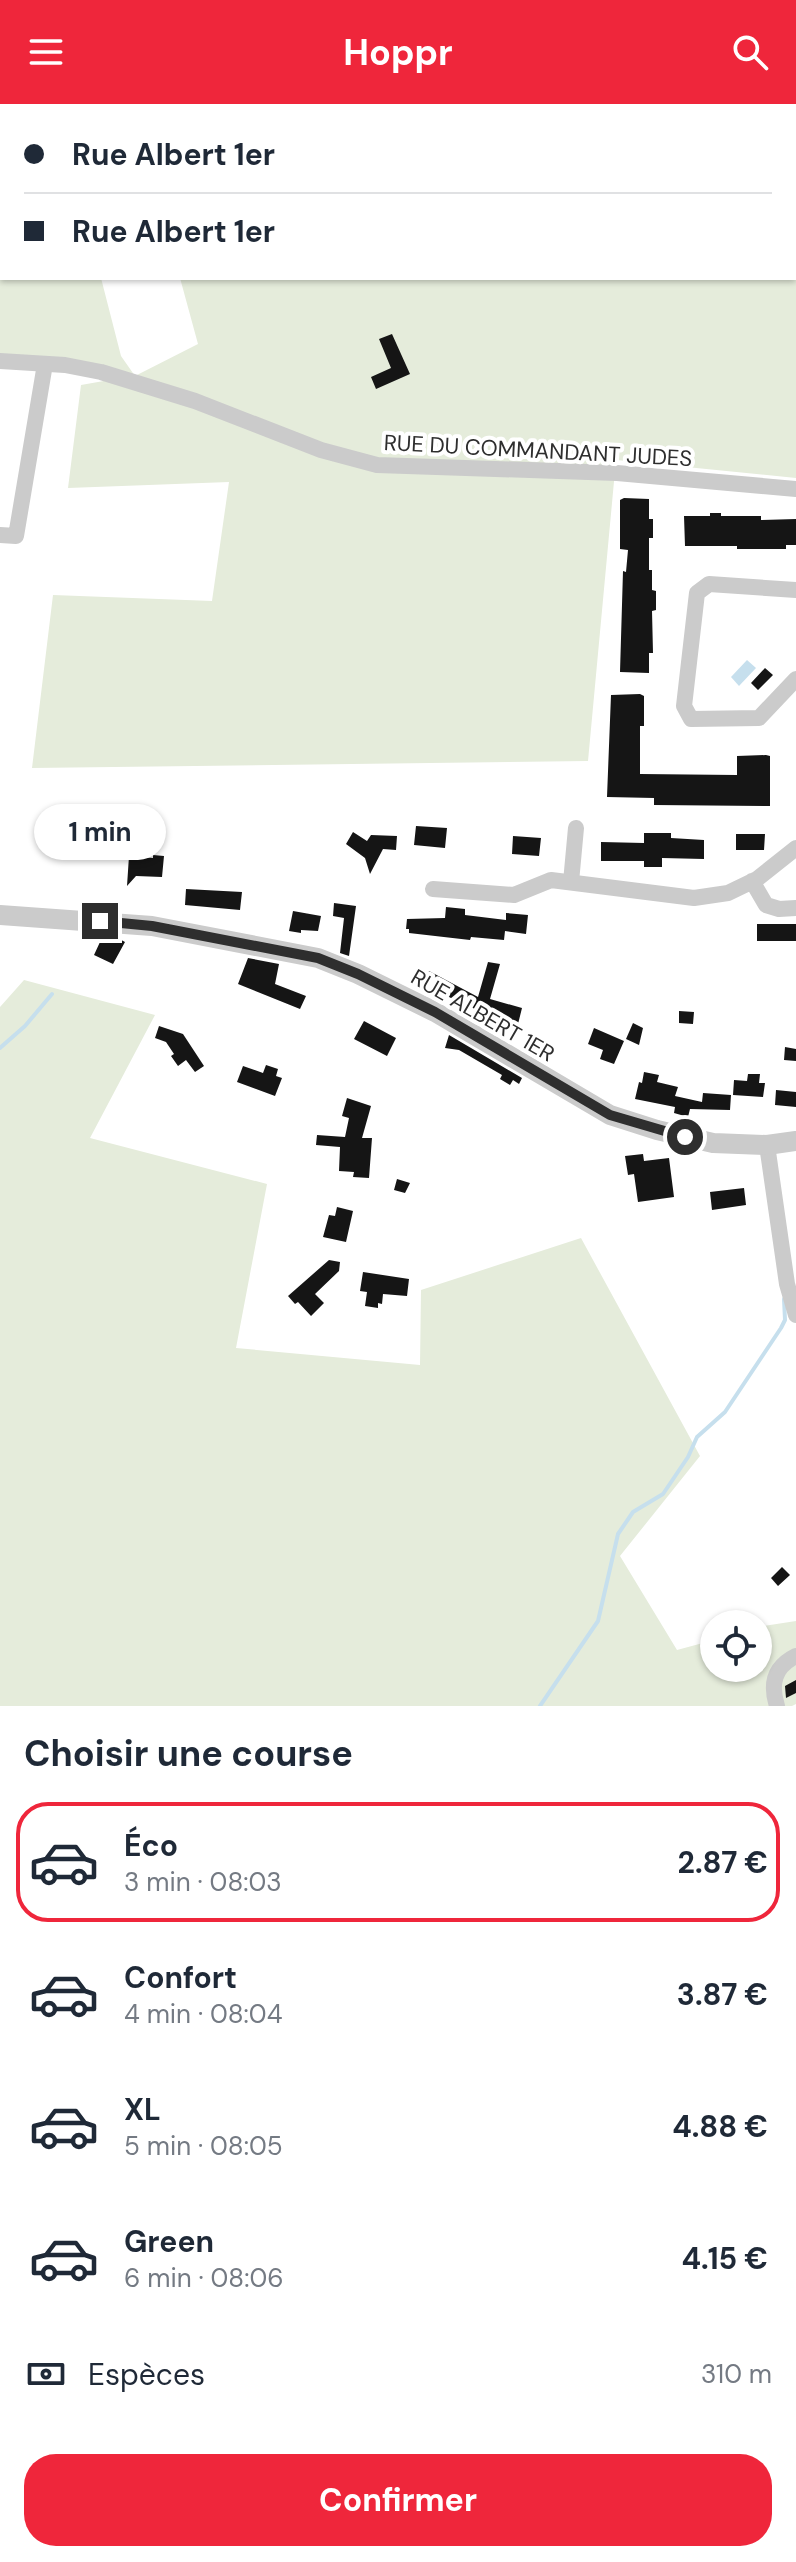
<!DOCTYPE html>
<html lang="fr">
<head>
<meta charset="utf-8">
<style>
  :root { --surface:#fff; --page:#f6f6f7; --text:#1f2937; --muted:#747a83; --line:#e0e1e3; --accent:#ef263b }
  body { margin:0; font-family:"DM Sans",sans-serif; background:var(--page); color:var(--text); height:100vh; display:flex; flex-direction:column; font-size:30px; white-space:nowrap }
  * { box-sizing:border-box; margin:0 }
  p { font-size:26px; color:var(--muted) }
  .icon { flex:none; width:44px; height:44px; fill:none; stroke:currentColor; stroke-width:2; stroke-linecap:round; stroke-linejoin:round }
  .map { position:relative; height:1602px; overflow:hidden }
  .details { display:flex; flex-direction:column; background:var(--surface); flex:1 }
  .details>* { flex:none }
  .hud { position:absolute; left:0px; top:0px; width:796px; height:176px; box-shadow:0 2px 6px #0004; display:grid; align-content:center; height:176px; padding:0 24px; background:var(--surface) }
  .controls { position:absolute; left:700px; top:1506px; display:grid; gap:16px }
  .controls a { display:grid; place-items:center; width:72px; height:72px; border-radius:50%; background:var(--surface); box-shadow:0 2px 6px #0004; font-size:40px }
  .end { position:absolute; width:36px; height:36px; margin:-18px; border:10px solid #2e2e2e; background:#fff; box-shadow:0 0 0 4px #fff }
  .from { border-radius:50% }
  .bubble { position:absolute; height:56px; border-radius:28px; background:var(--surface); box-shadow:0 2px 6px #0004; font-size:26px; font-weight:700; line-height:56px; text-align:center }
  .hud b { display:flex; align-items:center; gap:28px; height:76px; font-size:30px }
  .hud b+b { border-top:2px solid var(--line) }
  .hud i { width:20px; height:20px; background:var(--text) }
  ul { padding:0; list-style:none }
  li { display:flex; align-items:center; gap:24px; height:120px; margin:0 16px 12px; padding:0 8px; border:4px solid transparent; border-radius:32px }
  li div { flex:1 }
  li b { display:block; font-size:30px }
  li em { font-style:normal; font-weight:700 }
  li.selected { border-color:var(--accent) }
  li>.icon { width:72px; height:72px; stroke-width:1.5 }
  h2 { padding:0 24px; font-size:36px; line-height:96px }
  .pay { display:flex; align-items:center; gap:20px; height:88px; padding:0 24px; font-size:30px }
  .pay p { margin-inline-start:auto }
  .primary-button { display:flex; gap:16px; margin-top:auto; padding:16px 24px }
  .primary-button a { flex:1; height:92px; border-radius:32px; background:var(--accent); color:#fff; font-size:32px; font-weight:700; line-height:92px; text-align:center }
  header { display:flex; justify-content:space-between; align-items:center; height:104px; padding:0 24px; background:var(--accent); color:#fff; font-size:36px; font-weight:700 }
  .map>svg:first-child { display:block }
  .green { fill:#e5ecdb }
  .water { fill:#c6dfed }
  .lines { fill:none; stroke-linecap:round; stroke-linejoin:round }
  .stream { stroke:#c6dfed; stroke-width:4 }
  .building { fill:#151515 }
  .minor { stroke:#cbcbcb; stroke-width:16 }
  .tertiary { stroke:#cbcbcb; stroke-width:20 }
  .route { stroke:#2e2e2e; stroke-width:10 }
  .labels { text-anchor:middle; stroke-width:8; stroke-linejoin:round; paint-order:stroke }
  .street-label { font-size:22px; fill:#2e2e2e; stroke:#fff }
</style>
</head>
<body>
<header><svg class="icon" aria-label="menu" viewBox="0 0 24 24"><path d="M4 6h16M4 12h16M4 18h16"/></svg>Hoppr<svg class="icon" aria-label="search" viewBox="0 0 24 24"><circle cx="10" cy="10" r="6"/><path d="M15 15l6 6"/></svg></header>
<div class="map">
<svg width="796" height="1602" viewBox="0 0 796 1602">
  <rect width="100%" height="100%" fill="#fff"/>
  <!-- green -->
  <path class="green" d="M0 0 56 2H2V174H101L121 252 135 272 198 240 180 174H794V2L132 0H796V374L616 356 588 657 32 664 53 491 212 497 229 378 68 384 81 281 132 272 0 252Z
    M24 876 155 911 90 1034 267 1080 236 1244 420 1261 421 1186 581 1134 700 1352 620 1452 677 1546 714 1536V1564H758V1523L796 1517V1600L792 1602H0V903Z"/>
  <!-- water -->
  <path class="water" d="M747 556 756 564 739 582 731 573Z"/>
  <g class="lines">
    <!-- stream -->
    <path class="stream" d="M0 944 25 922 52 890
      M540 1602 598 1517 618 1430 633 1408 663 1390 688 1353 697 1333 725 1308 781 1224 785 1216 784 1195"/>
  </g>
  <!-- building -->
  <path class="building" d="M392 230 410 270 376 285 371 273 391 264 379 235Z
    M624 394 649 395V415H653V434H649V466H652V486L656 487V506L652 507 653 549H649V569L620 568 623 467 626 468 628 446 620 445V396Z
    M710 409H721V412H761V416L796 415V441H786V445H737V442H685L684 412H710Z
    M765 564 773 571 758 586 751 579Z
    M640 590 644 592V622H640V670L737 671V652L766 651 770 652V702L654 701V694L607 693 611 591Z
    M416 722 447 724 445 744 414 741Z
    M353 728 367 737 371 731 397 732 396 746 383 745 370 770 365 754 346 740Z
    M644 729H671V734L704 736V755L662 754V763H644V757H601V738L644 739Z
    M736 730H765L764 746H736Z
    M513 732 541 734 539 752 512 750Z
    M153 751 164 752 162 773 136 772 127 782 129 752 153 754Z
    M186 785 242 788 240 806 185 801Z
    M334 799 356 802 349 852 340 849 344 814 333 812Z
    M446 803 465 805V811L506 816V809L528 811 526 830 505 827 504 836 471 833 470 836 409 829V825H406L407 815 445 814Z
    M293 807 321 812 318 827 301 826V829L289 827Z
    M757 820H796V837H757Z
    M99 831 114 832 125 838 113 860 94 851 100 838 96 837Z
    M248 854 279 860 275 880 306 892 300 905 238 880Z
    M488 858 500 860 490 895 522 904 516 928 497 922V919L465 899 464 901 423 879 429 867 478 893Z
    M679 907 694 908 693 920 679 919Z
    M364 917 396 934 387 952 354 935Z
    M633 919 643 924 639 941 626 935Z
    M159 922 183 930 204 962 195 968 186 956 178 962 171 952 174 950 166 938 155 934Z
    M594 924 624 937 614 960 600 955 603 946 588 940Z
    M449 931 522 974 519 980 513 976 510 981 500 975 502 971 459 946 445 944Z
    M785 943 796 945V957L784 956Z
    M266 961 278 965 276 972 282 974 275 992 237 978 243 962 263 969Z
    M644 968 659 971 657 978 678 983 675 992 702 998 703 989 731 991 730 1006 690 1005 688 1013 674 1009 675 1003 635 995 639 978 642 979Z
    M748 970H760L759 979H765L763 993 733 991 734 976 747 977Z
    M776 986 796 988V1003L775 1001Z
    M347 994 371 1002 362 1034H372L369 1074 353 1073 354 1068 339 1067 340 1043 316 1041 317 1031 345 1033 349 1014 342 1012Z
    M643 1050 644 1057 669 1054 674 1093 638 1098 634 1070 628 1071 625 1052Z
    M397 1075 410 1079 405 1089 394 1086Z
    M744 1084 746 1101 712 1106 710 1088Z
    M337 1103 353 1107 346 1138 323 1133 329 1111 335 1112Z
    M329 1156 340 1158 339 1167 315 1190 324 1199 311 1212 298 1198 295 1200 288 1192Z
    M363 1168 409 1175 407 1192 383 1190 382 1200 378 1199V1204L365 1202 367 1188 360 1187Z
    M782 1463 790 1471 778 1482 771 1474Z
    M796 1576V1589L786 1594 785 1582Z"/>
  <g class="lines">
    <!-- minor -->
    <path class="minor" d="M0 257 65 261 101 268 195 297 321 346 377 361 617 369 796 385
      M0 431 16 432 45 260
      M796 486 709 480 697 489 684 602 691 615 759 614 796 575
      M752 777 766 801 779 805 796 804
      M571 778 576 724
      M433 785 514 791 551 776 694 794 728 789 757 775 796 744
      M767 1041 787 1180 796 1211
      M777 1602C770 1580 774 1563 796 1552"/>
    <!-- tertiary -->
    <path class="tertiary" d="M0 811 152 822 318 854 358 870 435 908 610 1011 657 1026 713 1039 767 1041 796 1037"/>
  </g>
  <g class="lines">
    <!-- route -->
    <path class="route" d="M100 817 152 822 318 854 358 870 435 908 610 1011 685 1033"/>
  </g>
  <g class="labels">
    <!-- street labels -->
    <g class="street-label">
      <text transform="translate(538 346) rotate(3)" y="8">RUE DU COMMANDANT JUDES</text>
      <text transform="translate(483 911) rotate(30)" y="8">RUE ALBERT 1ER</text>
    </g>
  </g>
</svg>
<div class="controls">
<a><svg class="icon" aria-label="locate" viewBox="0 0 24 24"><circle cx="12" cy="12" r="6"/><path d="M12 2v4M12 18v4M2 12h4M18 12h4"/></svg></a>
</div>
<i class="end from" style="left:685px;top:1033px"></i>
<i class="end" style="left:100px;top:817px"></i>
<div class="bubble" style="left:34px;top:700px;width:132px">1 min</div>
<div class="hud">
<b><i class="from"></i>Rue Albert 1er</b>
<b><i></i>Rue Albert 1er</b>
</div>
</div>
<section class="details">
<h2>Choisir une course</h2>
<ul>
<li class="selected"><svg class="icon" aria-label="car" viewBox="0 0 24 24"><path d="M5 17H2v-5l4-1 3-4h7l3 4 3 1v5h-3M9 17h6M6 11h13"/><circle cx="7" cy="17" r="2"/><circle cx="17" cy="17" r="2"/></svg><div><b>Éco</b><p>3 min · 08:03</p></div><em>2.87 €</em></li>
<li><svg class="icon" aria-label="car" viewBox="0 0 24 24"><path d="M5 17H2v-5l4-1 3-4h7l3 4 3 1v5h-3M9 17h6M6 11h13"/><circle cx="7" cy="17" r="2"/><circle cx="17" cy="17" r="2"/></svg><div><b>Confort</b><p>4 min · 08:04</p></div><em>3.87 €</em></li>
<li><svg class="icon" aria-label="car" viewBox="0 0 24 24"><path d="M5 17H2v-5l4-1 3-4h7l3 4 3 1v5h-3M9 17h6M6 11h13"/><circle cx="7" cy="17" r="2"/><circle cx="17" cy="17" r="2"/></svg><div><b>XL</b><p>5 min · 08:05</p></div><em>4.88 €</em></li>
<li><svg class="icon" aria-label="car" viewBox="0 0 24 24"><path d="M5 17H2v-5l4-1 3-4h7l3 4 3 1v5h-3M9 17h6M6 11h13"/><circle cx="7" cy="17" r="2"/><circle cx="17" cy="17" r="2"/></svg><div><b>Green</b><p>6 min · 08:06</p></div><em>4.15 €</em></li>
</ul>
<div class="pay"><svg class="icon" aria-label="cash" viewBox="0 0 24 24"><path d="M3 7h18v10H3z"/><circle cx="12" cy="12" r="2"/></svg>Espèces<p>310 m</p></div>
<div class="primary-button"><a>Confirmer</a></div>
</section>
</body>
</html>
